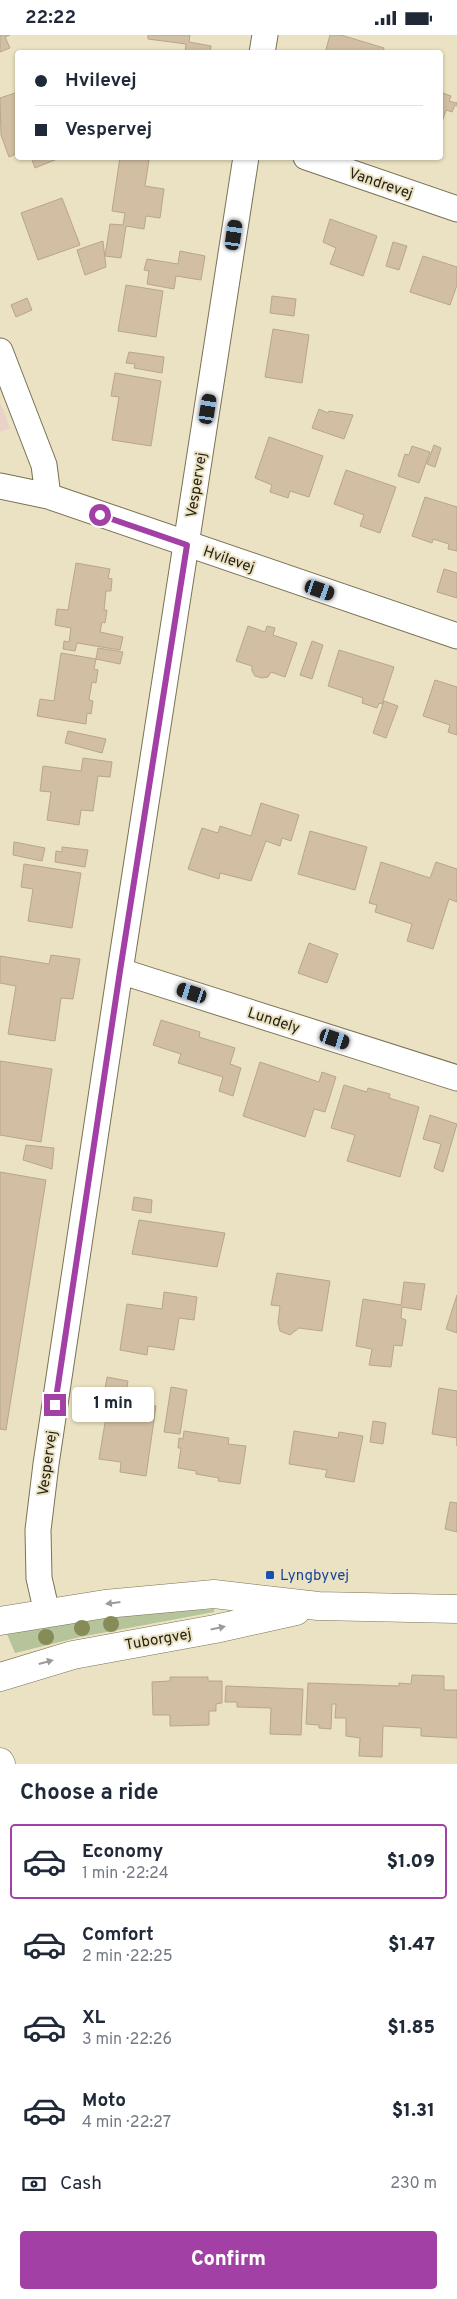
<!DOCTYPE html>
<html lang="en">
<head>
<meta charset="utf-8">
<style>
  :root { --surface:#fff; --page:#f2f2f3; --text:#1f2937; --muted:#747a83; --line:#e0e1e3; --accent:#a240a6 }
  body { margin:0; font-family:Overpass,sans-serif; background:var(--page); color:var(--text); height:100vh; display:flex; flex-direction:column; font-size:19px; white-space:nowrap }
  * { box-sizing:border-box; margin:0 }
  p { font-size:16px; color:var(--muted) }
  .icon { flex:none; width:28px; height:28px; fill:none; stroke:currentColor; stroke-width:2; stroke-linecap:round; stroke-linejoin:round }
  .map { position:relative; height:1729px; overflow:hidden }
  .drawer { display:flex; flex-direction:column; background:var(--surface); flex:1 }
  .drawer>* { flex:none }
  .top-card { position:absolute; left:15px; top:15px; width:428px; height:110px; border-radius:5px; box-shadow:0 1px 4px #0004; display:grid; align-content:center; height:110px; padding:0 20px; background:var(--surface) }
  .end { position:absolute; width:22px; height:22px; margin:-11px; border:6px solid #a240a6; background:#fff; box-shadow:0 0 0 2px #fff }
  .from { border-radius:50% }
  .bubble { position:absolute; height:35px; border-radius:5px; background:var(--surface); box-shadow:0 1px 4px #0004; font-size:16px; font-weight:800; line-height:35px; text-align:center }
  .car { position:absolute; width:15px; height:30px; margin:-15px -8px; border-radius:6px; box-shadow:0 0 4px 1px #0007; background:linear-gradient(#222 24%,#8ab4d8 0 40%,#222 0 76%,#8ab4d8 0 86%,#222 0) }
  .top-card b { display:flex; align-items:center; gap:18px; height:48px; font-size:19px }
  .top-card b+b { border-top:1px solid var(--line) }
  .top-card i { width:12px; height:12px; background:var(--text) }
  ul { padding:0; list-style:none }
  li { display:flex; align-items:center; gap:15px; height:75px; margin:0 10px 8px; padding:0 10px; border:2px solid transparent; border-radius:5px }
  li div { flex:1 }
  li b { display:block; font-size:19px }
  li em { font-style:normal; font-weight:800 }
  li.selected { border-color:var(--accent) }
  li>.icon { width:45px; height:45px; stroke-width:1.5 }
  h2 { padding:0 20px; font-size:22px; line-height:60px }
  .pay { display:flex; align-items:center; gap:12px; height:55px; padding:0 20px; font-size:19px }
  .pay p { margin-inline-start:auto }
  .primary-button { display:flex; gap:10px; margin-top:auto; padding:10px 20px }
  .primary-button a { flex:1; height:58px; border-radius:5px; background:var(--accent); color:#fff; font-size:20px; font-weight:800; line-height:58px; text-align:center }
  .status { display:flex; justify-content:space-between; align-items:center; height:35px; padding:0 25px; background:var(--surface); direction:ltr }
  .status svg { height:14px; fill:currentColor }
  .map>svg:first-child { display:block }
  .education { fill:#ead2c9 }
  .green { fill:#b5c49b }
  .building { fill:#d1bea3; stroke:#b8a68b }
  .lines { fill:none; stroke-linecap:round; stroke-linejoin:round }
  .minor-casing { stroke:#7a7255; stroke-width:27 }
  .tertiary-casing { stroke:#7a7255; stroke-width:29 }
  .primary-casing { stroke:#7a7255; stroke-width:29 }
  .minor { stroke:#fff; stroke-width:25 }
  .tertiary { stroke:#fff; stroke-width:28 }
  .primary { stroke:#fff; stroke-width:28 }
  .tree { fill:#868c58 }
  .oneway { fill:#9c9b96 }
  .route { stroke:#a240a6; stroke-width:6 }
  .transit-dot { fill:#1a4fb4; stroke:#eae2c2; stroke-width:2 }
  .labels { text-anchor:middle; stroke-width:4; stroke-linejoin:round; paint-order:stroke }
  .street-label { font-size:15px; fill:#242115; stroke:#eae2c2 }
  .transit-label { font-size:15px; fill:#164399; stroke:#eae2c2; text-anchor:start }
</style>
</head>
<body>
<div class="status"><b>22:22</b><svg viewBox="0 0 49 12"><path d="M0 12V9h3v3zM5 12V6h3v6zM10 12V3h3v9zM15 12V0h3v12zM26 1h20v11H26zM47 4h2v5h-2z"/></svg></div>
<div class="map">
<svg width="457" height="1729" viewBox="0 0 457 1729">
  <rect width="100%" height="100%" fill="#eae2c2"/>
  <!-- education -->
  <path class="education" d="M0 367 10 393 0 397Z"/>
  <!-- green -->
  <path class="green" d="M214 1574V1577L80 1602 15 1618 7 1599 118 1580Z"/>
  <!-- building -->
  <path class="building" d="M0 0H10L5 2 10 13 0 17Z
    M148 0H190L189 7 211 11 210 18H185L186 9 148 4Z
    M330 0H341L384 13 383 18H325Z
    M18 57V118L9 122 1 100 0 63Z
    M440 57 451 61 449 66 456 68 457 67V71L455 70 452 77 446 75 440 93Z
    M31 122H57V124L35 133Z
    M120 122 149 125 145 151 164 154 160 183 146 181 144 194 126 191 121 223 105 221 110 189 123 190 125 178 112 176Z
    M62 163 80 210 38 225 21 178Z
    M330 184 377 201 363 241 330 229 336 213 323 207Z
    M103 206 106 232 85 240 77 215Z
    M393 207 407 211 399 235 386 231Z
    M180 216 205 221 201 245 176 241 174 254 147 249 149 236 144 235 147 224 178 229Z
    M423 221 457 232V250L450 270 410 257Z
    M126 250 163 256 156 302 118 296Z
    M272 261 296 264 294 281 270 278Z
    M27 263 32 275 16 282 11 270Z
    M273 294 309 300 302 348 265 342Z
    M129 317 164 322 162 338 134 333 135 329 126 328Z
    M115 338 161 346 151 411 112 405 119 362 111 361Z
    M319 374 328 378 329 376 353 380 344 404 312 393Z
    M269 402 323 421 309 462 290 456 288 463 270 457 272 450 255 443Z
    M434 410 441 413 435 432 427 429Z
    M412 411 430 417 419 448 398 441 405 419 409 420Z
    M346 435 396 452 380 498 360 491 364 480 334 469Z
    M425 462 457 472V516L448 514 449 509 433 504 432 508 412 501Z
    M76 528 110 534 108 543 112 544 111 556H106L104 575H107L105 588 102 587 100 597 123 602 120 615 77 608 75 616 63 614 64 606 69 607 71 593 55 590 57 574 68 575Z
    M444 534 457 538V563L437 557Z
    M248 591 265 597 267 591 275 593 273 600 297 608 285 642 271 637 268 642 262 643 255 641 252 636V631L236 626Z
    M312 606 323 610 312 644 300 640Z
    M98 613 123 617 120 629 96 624Z
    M339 615 394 632 382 669 379 668 377 673 362 668 363 663 328 651Z
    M61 618 96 624 94 634 98 635 96 648 92 647 89 665 93 666 91 679 87 678 86 689 37 681 40 664 54 666Z
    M435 645 457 652V700L448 697 450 690 423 681Z
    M384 666 398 671 386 703 373 698Z
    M68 696 106 704 102 718 65 708Z
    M83 723 112 727 110 742 98 741 93 776 81 775 79 790 47 785 51 757 40 756 43 731 81 736Z
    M261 768 299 780 291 806 282 803 280 811 266 806 251 846 220 838 219 844 188 834 202 793 218 798 220 791 251 801Z
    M310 796 367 812 355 855 298 839Z
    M14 807 45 813 42 826 13 820Z
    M62 812 88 815 85 832 55 827 56 816 62 817Z
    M381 827 430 843 436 827 457 834V867L449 864 433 914 407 906 412 889 375 877 377 870 369 868Z
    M24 829 81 838 72 893 28 886 33 854 21 852Z
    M309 908 338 919 327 948 298 938Z
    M51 920 80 924 73 964 61 963 55 1006 8 999 16 951 0 948V921L49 929Z
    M161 985 200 997 199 1002 235 1013 230 1029 241 1033 233 1061 219 1056 223 1042 178 1028 181 1019 153 1010Z
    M0 1026 52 1034 41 1107 0 1100Z
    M260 1027 319 1047 322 1037 336 1042 325 1077 314 1074 305 1102 243 1081Z
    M344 1050 367 1057 368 1053 390 1059 389 1063 419 1072 400 1142 347 1126 355 1100 331 1093Z
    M430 1080 457 1089 443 1137 434 1133 441 1109 423 1104Z
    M26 1110 54 1113 52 1134 23 1125Z
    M0 1137 46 1145 6 1395 0 1394Z
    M134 1162 152 1165 151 1178 132 1175Z
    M139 1185 225 1198 217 1232 132 1219Z
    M277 1238 330 1246 322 1296 299 1293 290 1300 280 1296 278 1287 280 1271 271 1270Z
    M404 1247 425 1249 421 1275 402 1272 401 1283 406 1285 402 1311 394 1310 391 1332 369 1330 372 1314 356 1311 363 1264 401 1270Z
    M164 1257 197 1262 194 1285 179 1283 174 1315 148 1311 147 1320 120 1315 127 1269 162 1274Z
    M457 1260V1298L446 1294Z
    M107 1342 128 1346 126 1358 105 1354Z
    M171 1352 187 1355 180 1399 164 1397Z
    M439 1353 457 1356V1411V1403L432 1399Z
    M130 1367 156 1371 146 1441 120 1437 121 1427 99 1424 106 1382 121 1385 122 1379 128 1380Z
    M373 1386 386 1388 383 1409 370 1407Z
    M184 1396 229 1403 228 1409 246 1411 240 1449 218 1446 219 1443 196 1439V1436L178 1433 181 1413H178L179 1403 183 1404Z
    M294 1396 338 1403 339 1397 363 1401 354 1447 325 1442 327 1435 289 1429Z
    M450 1467 457 1468V1497L445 1494Z
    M412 1640 444 1641V1655H457V1703L421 1701V1693L383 1691 382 1722 359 1721 360 1703 346 1701V1683H335L336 1669H332L331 1694 319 1693V1690L306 1689 308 1648 399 1651V1648L411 1649Z
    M170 1642H208V1646H222V1668L216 1669V1676H209V1690L170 1691V1680H153L152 1647 170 1646Z
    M226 1651 303 1654 301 1700 270 1699 271 1673 237 1672V1667H225Z"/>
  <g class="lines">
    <!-- minor casing -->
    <g class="minor-casing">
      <path id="minor" d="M262 18 265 0
        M306 122 457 174
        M0 316 44 430 48 461
        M0 451 48 461 457 601
        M120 936 457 1043
        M47 1578 39 1543 38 1495 46 1429 120 936 246 122"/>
    </g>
    <!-- tertiary casing -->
    <g class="tertiary-casing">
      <path id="tertiary" d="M0 1586 105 1569 214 1559 318 1571 457 1574
        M0 1642 73 1620 215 1594 296 1576"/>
    </g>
    <!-- primary casing -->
    <g class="primary-casing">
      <path id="primary" d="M0 1727 1 1729"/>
    </g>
    <!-- minor -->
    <use href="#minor" class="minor"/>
    <!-- tertiary -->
    <use href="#tertiary" class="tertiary"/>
    <!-- primary -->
    <use href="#primary" class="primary"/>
  </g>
  <!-- trees -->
  <g class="tree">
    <circle cx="111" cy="1589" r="8"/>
    <circle cx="82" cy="1593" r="8"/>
    <circle cx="46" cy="1602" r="8"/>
  </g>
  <!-- one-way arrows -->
  <defs><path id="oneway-solid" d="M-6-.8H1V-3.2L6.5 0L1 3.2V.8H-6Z" transform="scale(1.25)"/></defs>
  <g class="oneway">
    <use href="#oneway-solid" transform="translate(113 1568) rotate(173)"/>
    <use href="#oneway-solid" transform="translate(218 1593) rotate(-12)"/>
    <use href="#oneway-solid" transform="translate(46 1627) rotate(-15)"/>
  </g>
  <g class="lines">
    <!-- route -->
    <path class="route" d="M55 1370 120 936 187 510 100 480"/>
  </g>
  <!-- markers -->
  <rect class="transit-dot" x="265" y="1535" width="10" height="10" rx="2.5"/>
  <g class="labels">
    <!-- street labels -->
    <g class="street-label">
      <text transform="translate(381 148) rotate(19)" y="5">Vandrevej</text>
      <text transform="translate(196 450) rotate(-81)" y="5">Vespervej</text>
      <text transform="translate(229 524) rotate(19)" y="5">Hvilevej</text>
      <text transform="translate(274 985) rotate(18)" y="5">Lundely</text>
      <text transform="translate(47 1428) rotate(-82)" y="5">Vespervej</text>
      <text transform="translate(158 1604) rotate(-10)" y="5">Tuborgvej</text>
    </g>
    <!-- transit labels -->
    <g class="transit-label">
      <text x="280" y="1545">Lyngbyvej</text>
    </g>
  </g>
</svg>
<i class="end from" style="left:100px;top:480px"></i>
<i class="end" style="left:55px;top:1370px"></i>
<div class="bubble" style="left:72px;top:1352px;width:82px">1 min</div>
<i class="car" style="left:234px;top:200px;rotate:8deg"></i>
<i class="car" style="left:208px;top:374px;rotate:9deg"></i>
<i class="car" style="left:320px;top:555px;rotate:109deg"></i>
<i class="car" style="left:192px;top:958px;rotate:288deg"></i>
<i class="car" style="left:335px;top:1004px;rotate:108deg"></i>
<div class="top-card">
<b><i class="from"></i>Hvilevej</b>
<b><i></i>Vespervej</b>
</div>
</div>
<section class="drawer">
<h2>Choose a ride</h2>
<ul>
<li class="selected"><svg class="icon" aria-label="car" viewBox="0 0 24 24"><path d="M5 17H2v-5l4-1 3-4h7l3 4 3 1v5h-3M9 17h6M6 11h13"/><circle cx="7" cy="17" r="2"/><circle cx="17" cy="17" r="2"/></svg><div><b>Economy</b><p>1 min · 22:24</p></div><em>$1.09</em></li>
<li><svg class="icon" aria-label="car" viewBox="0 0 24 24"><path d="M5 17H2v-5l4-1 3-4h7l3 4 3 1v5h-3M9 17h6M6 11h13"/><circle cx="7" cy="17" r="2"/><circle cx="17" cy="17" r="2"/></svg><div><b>Comfort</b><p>2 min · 22:25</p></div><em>$1.47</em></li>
<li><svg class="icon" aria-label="car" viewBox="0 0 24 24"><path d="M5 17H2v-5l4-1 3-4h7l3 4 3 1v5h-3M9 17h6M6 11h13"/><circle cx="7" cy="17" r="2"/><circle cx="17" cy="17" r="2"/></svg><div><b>XL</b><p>3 min · 22:26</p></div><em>$1.85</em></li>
<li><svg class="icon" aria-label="car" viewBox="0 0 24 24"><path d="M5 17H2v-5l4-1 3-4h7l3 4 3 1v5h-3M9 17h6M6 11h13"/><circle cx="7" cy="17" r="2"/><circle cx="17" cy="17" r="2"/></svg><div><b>Moto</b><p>4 min · 22:27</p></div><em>$1.31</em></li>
</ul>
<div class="pay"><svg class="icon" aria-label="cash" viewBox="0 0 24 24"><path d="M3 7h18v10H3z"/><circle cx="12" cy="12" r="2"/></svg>Cash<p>230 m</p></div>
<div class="primary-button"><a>Confirm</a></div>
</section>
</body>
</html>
